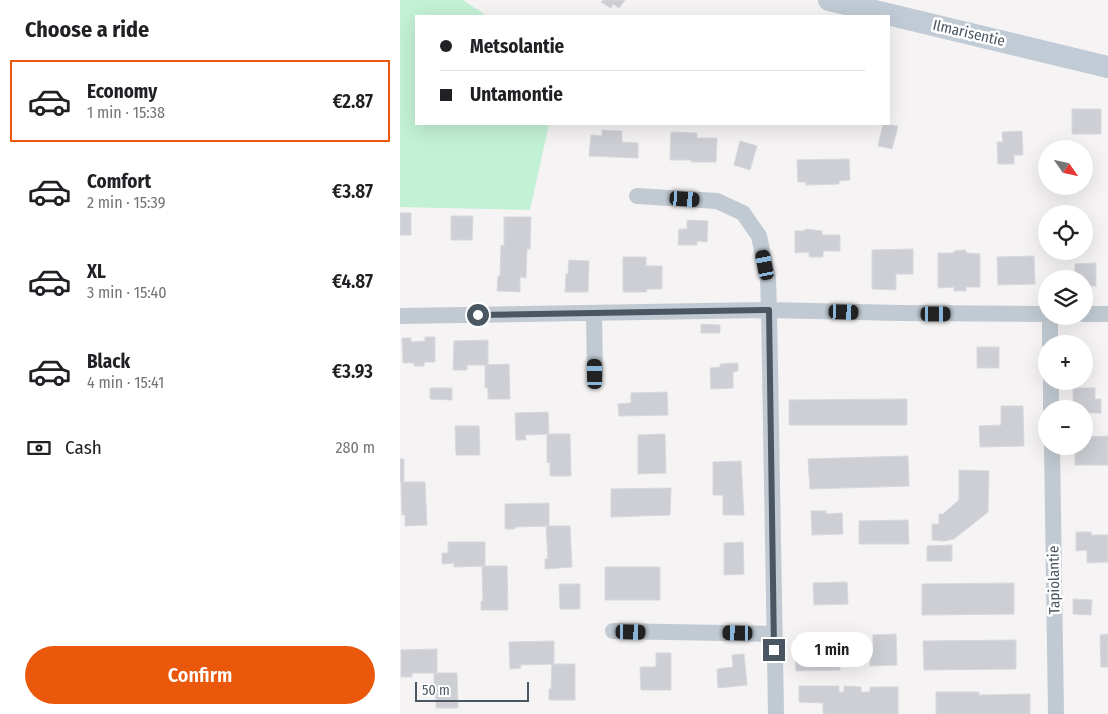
<!DOCTYPE html>
<html lang="en">
<head>
<meta charset="utf-8">
<style>
  :root { --surface:#fff; --page:#f6f6f6; --text:#202124; --muted:#757577; --line:#e0e0e0; --accent:#ea580c }
  body { margin:0; font-family:"Fira Sans Condensed",sans-serif; background:var(--page); color:var(--text); height:100vh; display:flex; flex-direction:column; font-size:19px; white-space:nowrap }
  * { box-sizing:border-box; margin:0 }
  p { font-size:16px; color:var(--muted) }
  .icon { flex:none; width:28px; height:28px; fill:none; stroke:currentColor; stroke-width:2; stroke-linecap:round; stroke-linejoin:round }
  .map { position:relative; flex:1; overflow:hidden }
  .panel { display:flex; flex-direction:column; background:var(--surface); width:400px }
  .panel>* { flex:none }
  .banner { position:absolute; left:15px; top:15px; width:475px; height:110px; border-radius:0px; box-shadow:0 5px 20px #0002; display:grid; align-content:center; height:110px; padding:0 25px; background:var(--surface) }
  .needle { width:32px; rotate:124deg }
  .fabs { position:absolute; left:638px; top:140px; display:grid; gap:10px }
  .fabs a { display:grid; place-items:center; width:55px; height:55px; border-radius:50%; background:var(--surface); box-shadow:0 5px 20px #0002; font-size:25px }
  .scale { position:absolute; left:15px; bottom:12px; width:114px; box-sizing:border-box; padding-left:5px; border:2px solid #4a5661; border-top:0; font-size:14px; line-height:18px; white-space:nowrap; color:#4a5661; -webkit-text-stroke:4px #fff; paint-order:stroke }
  .end { position:absolute; width:22px; height:22px; margin:-11px; border:6px solid #4a5661; background:#fff; box-shadow:0 0 0 2px #fff }
  .from { border-radius:50% }
  .bubble { position:absolute; height:35px; border-radius:18px; background:var(--surface); box-shadow:0 5px 20px #0002; font-size:16px; font-weight:600; line-height:35px; text-align:center }
  .car { position:absolute; width:15px; height:30px; margin:-15px -8px; border-radius:6px; box-shadow:0 0 4px 1px #0007; background:linear-gradient(#222 24%,#8ab4d8 0 40%,#222 0 76%,#8ab4d8 0 86%,#222 0) }
  .banner b { display:flex; align-items:center; gap:18px; height:48px; font-size:19px }
  .banner b+b { border-top:1px solid var(--line) }
  .banner i { width:12px; height:12px; background:var(--text) }
  ul { padding:0; list-style:none }
  li { display:flex; align-items:center; gap:15px; height:82px; margin:0 10px 8px; padding:0 15px; border:2px solid transparent; border-radius:0px }
  li div { flex:1 }
  li b { display:block; font-size:19px }
  li em { font-style:normal; font-weight:600 }
  li.active { border-color:var(--accent) }
  li>.icon { width:45px; height:45px; stroke-width:1.5 }
  h2 { padding:0 25px; font-size:22px; line-height:60px }
  .pay { display:flex; align-items:center; gap:12px; height:55px; padding:0 25px; font-size:19px }
  .pay p { margin-inline-start:auto }
  .button { display:flex; gap:10px; margin-top:auto; padding:10px 25px }
  .button a { flex:1; height:58px; border-radius:30px; background:var(--accent); color:#fff; font-size:20px; font-weight:600; line-height:58px; text-align:center }
  main { display:flex; flex:1; min-height:0 }
  .map>svg:first-child { display:block }
  .green { fill:#c3f1d5 }
  .building { fill:#cdcfd5; stroke:#d7d9de }
  .lines { fill:none; stroke-linecap:round; stroke-linejoin:round }
  .street { stroke:#c1cad2; stroke-width:16 }
  .secondary { stroke:#c1cbd6; stroke-width:22 }
  .route { stroke:#4a5661; stroke-width:6 }
  .labels { text-anchor:middle; stroke-width:5; stroke-linejoin:round; paint-order:stroke }
  .street-label { font-size:15px; fill:#4a5661; stroke:#fff }
</style>
</head>
<body>
<main>
<section class="panel">
<h2>Choose a ride</h2>
<ul>
<li class="active"><svg class="icon" aria-label="car" viewBox="0 0 24 24"><path d="M5 17H2v-5l4-1 3-4h7l3 4 3 1v5h-3M9 17h6M6 11h13"/><circle cx="7" cy="17" r="2"/><circle cx="17" cy="17" r="2"/></svg><div><b>Economy</b><p>1 min · 15:38</p></div><em>€2.87</em></li>
<li><svg class="icon" aria-label="car" viewBox="0 0 24 24"><path d="M5 17H2v-5l4-1 3-4h7l3 4 3 1v5h-3M9 17h6M6 11h13"/><circle cx="7" cy="17" r="2"/><circle cx="17" cy="17" r="2"/></svg><div><b>Comfort</b><p>2 min · 15:39</p></div><em>€3.87</em></li>
<li><svg class="icon" aria-label="car" viewBox="0 0 24 24"><path d="M5 17H2v-5l4-1 3-4h7l3 4 3 1v5h-3M9 17h6M6 11h13"/><circle cx="7" cy="17" r="2"/><circle cx="17" cy="17" r="2"/></svg><div><b>XL</b><p>3 min · 15:40</p></div><em>€4.87</em></li>
<li><svg class="icon" aria-label="car" viewBox="0 0 24 24"><path d="M5 17H2v-5l4-1 3-4h7l3 4 3 1v5h-3M9 17h6M6 11h13"/><circle cx="7" cy="17" r="2"/><circle cx="17" cy="17" r="2"/></svg><div><b>Black</b><p>4 min · 15:41</p></div><em>€3.93</em></li>
</ul>
<div class="pay"><svg class="icon" aria-label="cash" viewBox="0 0 24 24"><path d="M3 7h18v10H3z"/><circle cx="12" cy="12" r="2"/></svg>Cash<p>280 m</p></div>
<div class="button"><a>Confirm</a></div>
</section>
<div class="map">
<svg width="708" height="714" viewBox="0 0 708 714">
  <rect width="100%" height="100%" fill="#f5f3f3"/>
  <!-- green -->
  <path class="green" d="M0 0H63L87 16H16V124H149L130 210 0 207Z"/>
  <!-- building -->
  <path class="building" d="M203 0H225L219 8 213 4 211 8 201 2Z
    M672 109H701V134H672Z
    M483 124 498 126 492 149 478 146Z
    M202 130 222 131V142L238 143V158L189 156 191 135 202 136Z
    M622 131 623 155H614V164H598L597 142H603L602 132Z
    M271 132 297 133V138H317L316 162H291L292 160H270Z
    M340 141 357 146 350 170 334 165Z
    M449 159 450 180 439 181V184L406 185V182H398L397 160Z
    M0 213H11V235H0Z
    M51 216H73L72 240H51Z
    M104 217H131L130 249H127L126 278 120 277V292L97 291 98 276H100L101 245 104 246Z
    M287 220 308 221 307 242 297 241V245H278L279 229H287Z
    M406 229 422 231V235H440V251H423V257H409V252L395 253V231H404Z
    M513 249V274H496V290L472 289V250Z
    M565 250 567 253 580 254V287H566V291H554V287L538 288V253H553L555 251Z
    M634 256 635 284 598 285 597 257Z
    M223 257H246V266H262V289H246L247 292H223Z
    M169 260 189 261 188 292H165L166 274H168Z
    M696 263V286H684V279H675V264Z
    M301 324 320 325V333H301Z
    M25 337H35V362H24V366H14V363H3L2 338H11V342L25 341Z
    M88 340V365H67V370H53L54 341Z
    M577 347H599V368H577Z
    M338 363V371L333 372V388L311 389 310 368 320 367V364Z
    M109 364 110 399H88V388H85V365Z
    M30 388H52V400L30 399Z
    M673 388H695V399H701V413H684V409H673Z
    M267 392 268 415 219 416 218 404 231 403V393Z
    M507 399V425H389V400Z
    M601 406H623L624 446 580 447 579 426 601 425Z
    M148 412 149 434 125 435 126 440H116L115 413Z
    M55 426H79L80 455H56Z
    M147 434H170L171 476H150V462L147 463Z
    M265 434 266 473 238 474V435Z
    M708 436V465H675V446H684V437Z
    M508 456 509 486 410 489 408 459Z
    M0 459H4V482H0Z
    M341 461 344 515H323V495H313V462Z
    M559 470 589 471 588 512 554 539 544 541 532 540V524H539V514H543L559 500Z
    M1 482H25L27 525 5 526V515H2Z
    M271 488 270 515 211 517V489Z
    M149 503V526L115 527V529H105V504Z
    M411 511H426V514L442 513 443 534 412 535Z
    M508 520 509 544H459V521Z
    M146 526H170L172 567 145 569V559H148Z
    M676 532H691V535H708V562L687 563V550L676 551Z
    M48 542H85V566L54 567V563L42 564V553H48Z
    M343 542 344 574 324 575V543Z
    M552 545V561H527V546Z
    M82 566H107L108 610H81V601H83Z
    M205 567H260V600H205Z
    M447 582 448 604 414 605 413 583Z
    M614 583V614L522 615V584Z
    M159 584H180V609H160Z
    M673 599 692 600 691 615 673 614Z
    M496 634 497 665 470 666V647H473V635Z
    M708 634V667H701L700 635Z
    M439 637 440 670 396 671 395 638Z
    M616 640V669L524 670 523 641Z
    M154 641V664L120 665 121 668 110 669 109 642Z
    M37 649V673H12V677H1V650Z
    M256 653H271V690H241L240 667H256Z
    M344 654 347 685 318 688 317 669 333 667 332 655Z
    M152 664H175V700H149V689H151Z
    M34 673H57L58 708H36V696H34Z
    M399 686H439V692H444V686L461 687V692H470V687H498V714H425L423 713V703L399 702Z
    M536 692H579V695L630 694V714H536Z"/>
  <g class="lines">
    <!-- street -->
    <path class="street" d="M237 196 317 201 343 213 359 236 368 279 369 310 376 714
      M194 313 195 375
      M684 314H708
      M0 316 369 310 500 313 646 314
      M650 316V344
      M651 381V409
      M652 446 656 714
      M213 631 374 634"/>
    <!-- secondary -->
    <path class="secondary" d="M429 0 708 67"/>
  </g>
  <g class="lines">
    <!-- route -->
    <path class="route" d="M78 315 369 310 374 650"/>
  </g>
  <g class="labels">
    <!-- street labels -->
    <g class="street-label">
      <text transform="translate(569 33) rotate(13)" y="5">Ilmarisentie</text>
      <text transform="translate(654 580) rotate(-91)" y="5">Tapiolantie</text>
    </g>
  </g>
</svg>
<div class="fabs">
<a><svg class="needle" viewBox="-14 -14 28 28"><path d="M0-13l5 13h-10z" fill="#e53935"/><path d="M0 13l5-13h-10z" fill="#757577"/></svg></a>
<a><svg class="icon" aria-label="locate" viewBox="0 0 24 24"><circle cx="12" cy="12" r="6"/><path d="M12 2v4M12 18v4M2 12h4M18 12h4"/></svg></a>
<a><svg class="icon" aria-label="layers" viewBox="0 0 24 24"><path d="M12 4l9 5-9 5-9-5zM3 14l9 5 9-5"/></svg></a>
<a>+</a>
<a>−</a>
</div>
<div class="scale">50 m</div>
<i class="end from" style="left:78px;top:315px"></i>
<i class="end" style="left:374px;top:650px"></i>
<div class="bubble" style="left:391px;top:632px;width:82px">1 min</div>
<i class="car" style="left:285px;top:199px;rotate:94deg"></i>
<i class="car" style="left:365px;top:265px;rotate:349deg"></i>
<i class="car" style="left:444px;top:312px;rotate:92deg"></i>
<i class="car" style="left:536px;top:314px;rotate:90deg"></i>
<i class="car" style="left:195px;top:374px;rotate:359deg"></i>
<i class="car" style="left:231px;top:632px;rotate:91deg"></i>
<i class="car" style="left:338px;top:633px;rotate:271deg"></i>
<div class="banner">
<b><i class="from"></i>Metsolantie</b>
<b><i></i>Untamontie</b>
</div>
</div>
</main>
</body>
</html>
